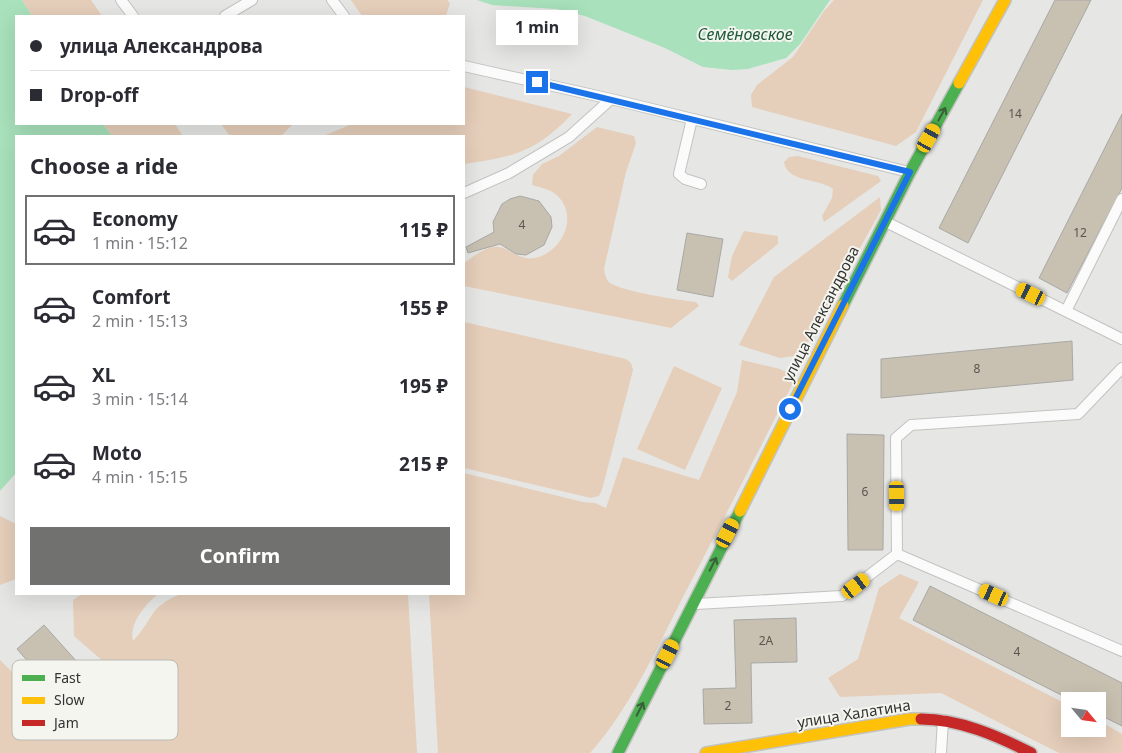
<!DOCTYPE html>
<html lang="en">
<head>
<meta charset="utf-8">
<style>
  :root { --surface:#fff; --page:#f7f7f7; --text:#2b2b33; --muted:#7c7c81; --line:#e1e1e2; --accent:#71716f }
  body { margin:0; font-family:"Noto Sans",sans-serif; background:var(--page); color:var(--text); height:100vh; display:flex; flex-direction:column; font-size:19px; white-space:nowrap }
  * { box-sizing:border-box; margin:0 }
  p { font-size:16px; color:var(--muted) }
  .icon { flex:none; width:28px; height:28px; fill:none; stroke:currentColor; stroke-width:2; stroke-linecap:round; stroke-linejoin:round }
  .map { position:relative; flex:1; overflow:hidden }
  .details { position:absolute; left:15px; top:135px; width:450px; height:460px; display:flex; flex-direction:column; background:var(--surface); border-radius:0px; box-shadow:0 5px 20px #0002 }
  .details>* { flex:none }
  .hud { position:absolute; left:15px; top:15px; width:450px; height:110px; border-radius:0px; box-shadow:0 5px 20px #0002; display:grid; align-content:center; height:110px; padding:0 15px; background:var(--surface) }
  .needle { width:32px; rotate:119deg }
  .fabs { position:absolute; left:1061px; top:692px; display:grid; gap:10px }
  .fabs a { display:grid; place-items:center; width:45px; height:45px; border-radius:0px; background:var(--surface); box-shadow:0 5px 20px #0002; font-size:25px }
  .end { position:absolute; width:22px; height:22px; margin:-11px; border:6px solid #1a73e8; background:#fff; box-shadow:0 0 0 2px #fff }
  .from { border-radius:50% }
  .bubble { position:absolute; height:35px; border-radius:0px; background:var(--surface); box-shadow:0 5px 20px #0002; font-size:16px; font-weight:700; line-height:35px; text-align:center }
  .car { position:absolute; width:15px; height:30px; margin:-15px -8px; border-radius:6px; box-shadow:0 0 4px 1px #0007; background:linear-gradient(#f5c518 24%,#345 0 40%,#f5c518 0 76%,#345 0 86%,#f5c518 0) }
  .hud b { display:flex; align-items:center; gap:18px; height:48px; font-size:19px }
  .hud b+b { border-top:1px solid var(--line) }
  .hud i { width:12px; height:12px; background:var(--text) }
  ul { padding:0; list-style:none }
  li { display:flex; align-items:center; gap:15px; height:70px; margin:0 10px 8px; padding:0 5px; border:2px solid transparent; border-radius:0px }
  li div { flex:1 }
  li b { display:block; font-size:19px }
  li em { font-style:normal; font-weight:700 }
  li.selected { border-color:var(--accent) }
  li>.icon { width:45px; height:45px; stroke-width:1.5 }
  h2 { padding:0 15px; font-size:22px; line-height:60px }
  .button { display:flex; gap:10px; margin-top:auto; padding:10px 15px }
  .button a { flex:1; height:58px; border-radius:0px; background:var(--accent); color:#fff; font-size:20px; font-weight:700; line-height:58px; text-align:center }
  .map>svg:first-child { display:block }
  .green { fill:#e5ceba }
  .water { fill:#a8e1bb }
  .building { fill:#c8c0b0; stroke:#a8a8a6 }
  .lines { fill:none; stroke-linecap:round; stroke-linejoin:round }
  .lane-casing { stroke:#c2c3c1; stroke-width:12 }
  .fast-casing { stroke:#c2c3c1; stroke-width:14 }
  .slow-casing { stroke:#c2c3c1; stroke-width:14 }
  .jam-casing { stroke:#c2c3c1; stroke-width:14 }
  .lane { stroke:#fbfbfb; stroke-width:10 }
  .fast { stroke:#4caf50; stroke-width:11 }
  .slow { stroke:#ffc107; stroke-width:11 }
  .jam { stroke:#c62828; stroke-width:11 }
  .oneway { stroke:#3b5e3b }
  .route { stroke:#1a73e8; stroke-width:6 }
  .labels { text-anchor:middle; stroke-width:4; stroke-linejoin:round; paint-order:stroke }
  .number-label { font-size:12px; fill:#585650 }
  .street-label { font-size:15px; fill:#323230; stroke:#f5f5f0 }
  .water-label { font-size:16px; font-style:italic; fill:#1d5837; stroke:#f5f5f0 }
  .key { fill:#f5f5f0; stroke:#babab6; stroke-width:1 }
  .key-label { font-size:14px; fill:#323230 }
</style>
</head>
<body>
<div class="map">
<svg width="1122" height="753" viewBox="0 0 1122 753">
  <rect width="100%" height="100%" fill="#e6e7e4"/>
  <!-- green -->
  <path class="green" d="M22 0H91L102 16H32Z
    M351 0H447L450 3 446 16H362Z
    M834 0H983L916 132 896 146 752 107 751 95 757 85 793 57 824 11Z
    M464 87 572 114C536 152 514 157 464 164V136H323L352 124H464Z
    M103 124H175L183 136H112Z
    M221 124H293L281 136H230Z
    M597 127 634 136 636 143 626 172 604 269C605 274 606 280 610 283 625 292 678 300 696 302L699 306 671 328 464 286V263C473 257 487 245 499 247 509 248 520 261 535 258 563 252 581 213 554 193 548 189 539 187 532 185L533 175 542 164 559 156Z
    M798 156 878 176 881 181 824 222 822 216 832 198 833 189C819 178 787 183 784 162L789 157Z
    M880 197 881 210 801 355 780 358 739 345 774 277Z
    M744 231 778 236V244L732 281 728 277 732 256Z
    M464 322 626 359 631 363 633 370 602 490 599 496 591 498 464 468Z
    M742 360 780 369 796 377C759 450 721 524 683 597 657 648 629 710 590 753H438L429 594H464V473L583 502 595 503 606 508 623 457 699 480 737 392Z
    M674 366 722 388 685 470 637 449Z
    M0 516 16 524V579L0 585Z
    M900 574 919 582 899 618 1070 706V729H1098V720L1122 734V753H1059L941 693 840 697 828 678 858 659 879 588Z
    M82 594H158C145 605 129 623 133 641 154 619 148 607 181 594H408L417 753H0V660L24 684 70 708 77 695 65 687 84 670 107 688 114 682 104 662 74 636 73 600Z"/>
  <!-- water -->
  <path class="water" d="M0 0H22L32 16H16V124H103L112 136H16V473L0 491Z
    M477 0H830L800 44 786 58 748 69 732 70 703 67 665 48 585 16 556 9 492 5Z"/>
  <!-- building -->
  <path class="building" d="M1055 0H1091L968 243 939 228Z
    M1122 114V188L1067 293 1039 278Z
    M520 196 539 201 551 217 552 227 544 245 526 255 516 254 500 244 468 253 466 247 494 232 493 222 502 204 510 199Z
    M687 233 723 239 713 297 677 290Z
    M1072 341 1073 380 881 398V359Z
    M847 434 884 435 883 550H848Z
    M930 586 1122 683V726L1098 714V701H1073L913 620Z
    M796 618 797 662 751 663 752 723 704 724 703 689 736 688 734 620Z
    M44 625 78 663 51 688 17 649Z"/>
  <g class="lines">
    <!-- lane casing -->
    <g class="lane-casing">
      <path id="lane" d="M121 0 133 16
        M332 0 344 16
        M225 16 252 0
        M464 66 611 99 909 172
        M692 119 679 174 685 179 701 184
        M464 193 509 173 569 137 611 99
        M886 222 1122 339
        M1066 311 1122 199
        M1122 368 1078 414 911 425 896 438 897 554 1122 651
        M696 604 842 596 897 554
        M941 753 943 720"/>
    </g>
    <!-- fast casing -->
    <g class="fast-casing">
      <path id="fast" d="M843 305 910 172 959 83
        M618 753 740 511"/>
    </g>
    <!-- slow casing -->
    <g class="slow-casing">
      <path id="slow" d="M959 83 1005 0
        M740 511 843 305
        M706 753 910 719H921"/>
    </g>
    <!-- jam casing -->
    <g class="jam-casing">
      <path id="jam" d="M921 719C959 719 998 736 1031 753"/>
    </g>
    <!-- lane -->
    <use href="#lane" class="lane"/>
    <!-- fast -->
    <use href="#fast" class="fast"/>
    <!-- slow -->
    <use href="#slow" class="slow"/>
    <!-- jam -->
    <use href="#jam" class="jam"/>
  </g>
  <!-- one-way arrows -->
  <defs><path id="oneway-shaft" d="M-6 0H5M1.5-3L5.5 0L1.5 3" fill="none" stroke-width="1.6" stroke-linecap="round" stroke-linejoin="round" transform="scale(1.25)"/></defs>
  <g class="oneway">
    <use href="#oneway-shaft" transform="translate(942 114) rotate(-61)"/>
    <use href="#oneway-shaft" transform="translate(713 564) rotate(-63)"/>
    <use href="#oneway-shaft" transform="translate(640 709) rotate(-63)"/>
  </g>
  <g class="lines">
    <!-- route -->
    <path class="route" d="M537 82 910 172 790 409"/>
  </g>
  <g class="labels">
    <!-- number labels -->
    <g class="number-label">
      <text x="1015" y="118">14</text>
      <text x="522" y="229">4</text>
      <text x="1080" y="237">12</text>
      <text x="977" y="373">8</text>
      <text x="865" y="496">6</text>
      <text x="766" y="645">2А</text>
      <text x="1017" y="656">4</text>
      <text x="728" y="710">2</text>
    </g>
    <!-- street labels -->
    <g class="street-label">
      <text transform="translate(821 314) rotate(-63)" y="5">улица Александрова</text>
      <text transform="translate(854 714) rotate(-9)" y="5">улица Халатина</text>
    </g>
    <!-- water labels -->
    <g class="water-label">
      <text x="745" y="40">Семёновское</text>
    </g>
  </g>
  <!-- legend -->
  <rect x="12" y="660" width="166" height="80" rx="8" class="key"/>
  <rect x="22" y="675" width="23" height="6" fill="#4caf50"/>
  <rect x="22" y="697" width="23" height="7" fill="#ffc107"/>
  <rect x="22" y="720" width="23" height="6" fill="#c62828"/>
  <g class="key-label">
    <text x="54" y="683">Fast</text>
    <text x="54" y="705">Slow</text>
    <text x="54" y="728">Jam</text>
  </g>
</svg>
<div class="fabs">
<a><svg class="needle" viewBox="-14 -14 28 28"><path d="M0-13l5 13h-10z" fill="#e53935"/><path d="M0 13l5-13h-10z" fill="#7c7c81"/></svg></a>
</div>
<i class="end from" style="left:790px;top:409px"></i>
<i class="end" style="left:537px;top:82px"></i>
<div class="bubble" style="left:496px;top:10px;width:82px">1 min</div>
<i class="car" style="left:929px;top:138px;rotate:29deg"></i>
<i class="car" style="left:1031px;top:294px;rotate:296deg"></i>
<i class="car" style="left:897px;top:496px;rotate:179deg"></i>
<i class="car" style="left:728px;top:533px;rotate:27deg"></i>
<i class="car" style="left:856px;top:586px;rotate:52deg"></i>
<i class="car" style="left:994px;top:595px;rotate:294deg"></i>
<i class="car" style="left:668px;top:654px;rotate:27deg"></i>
<div class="hud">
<b><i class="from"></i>улица Александрова</b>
<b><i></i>Drop-off</b>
</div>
<section class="details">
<h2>Choose a ride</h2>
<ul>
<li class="selected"><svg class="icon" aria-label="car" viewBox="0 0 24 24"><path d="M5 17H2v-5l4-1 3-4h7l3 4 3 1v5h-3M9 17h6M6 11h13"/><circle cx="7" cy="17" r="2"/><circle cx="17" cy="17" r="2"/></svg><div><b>Economy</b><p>1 min · 15:12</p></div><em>115 ₽</em></li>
<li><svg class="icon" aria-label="car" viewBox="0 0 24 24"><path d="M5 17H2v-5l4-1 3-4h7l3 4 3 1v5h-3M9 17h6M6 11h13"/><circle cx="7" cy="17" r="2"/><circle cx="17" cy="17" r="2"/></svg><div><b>Comfort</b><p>2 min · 15:13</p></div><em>155 ₽</em></li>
<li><svg class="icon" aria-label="car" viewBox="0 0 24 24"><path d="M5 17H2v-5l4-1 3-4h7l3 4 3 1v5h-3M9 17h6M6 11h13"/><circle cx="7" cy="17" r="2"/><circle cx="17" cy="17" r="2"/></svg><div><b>XL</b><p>3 min · 15:14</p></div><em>195 ₽</em></li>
<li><svg class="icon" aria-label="car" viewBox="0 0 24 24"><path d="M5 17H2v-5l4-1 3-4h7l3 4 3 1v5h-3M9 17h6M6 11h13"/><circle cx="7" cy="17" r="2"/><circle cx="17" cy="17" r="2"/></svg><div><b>Moto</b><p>4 min · 15:15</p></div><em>215 ₽</em></li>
</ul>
<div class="button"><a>Confirm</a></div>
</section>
</div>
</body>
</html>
